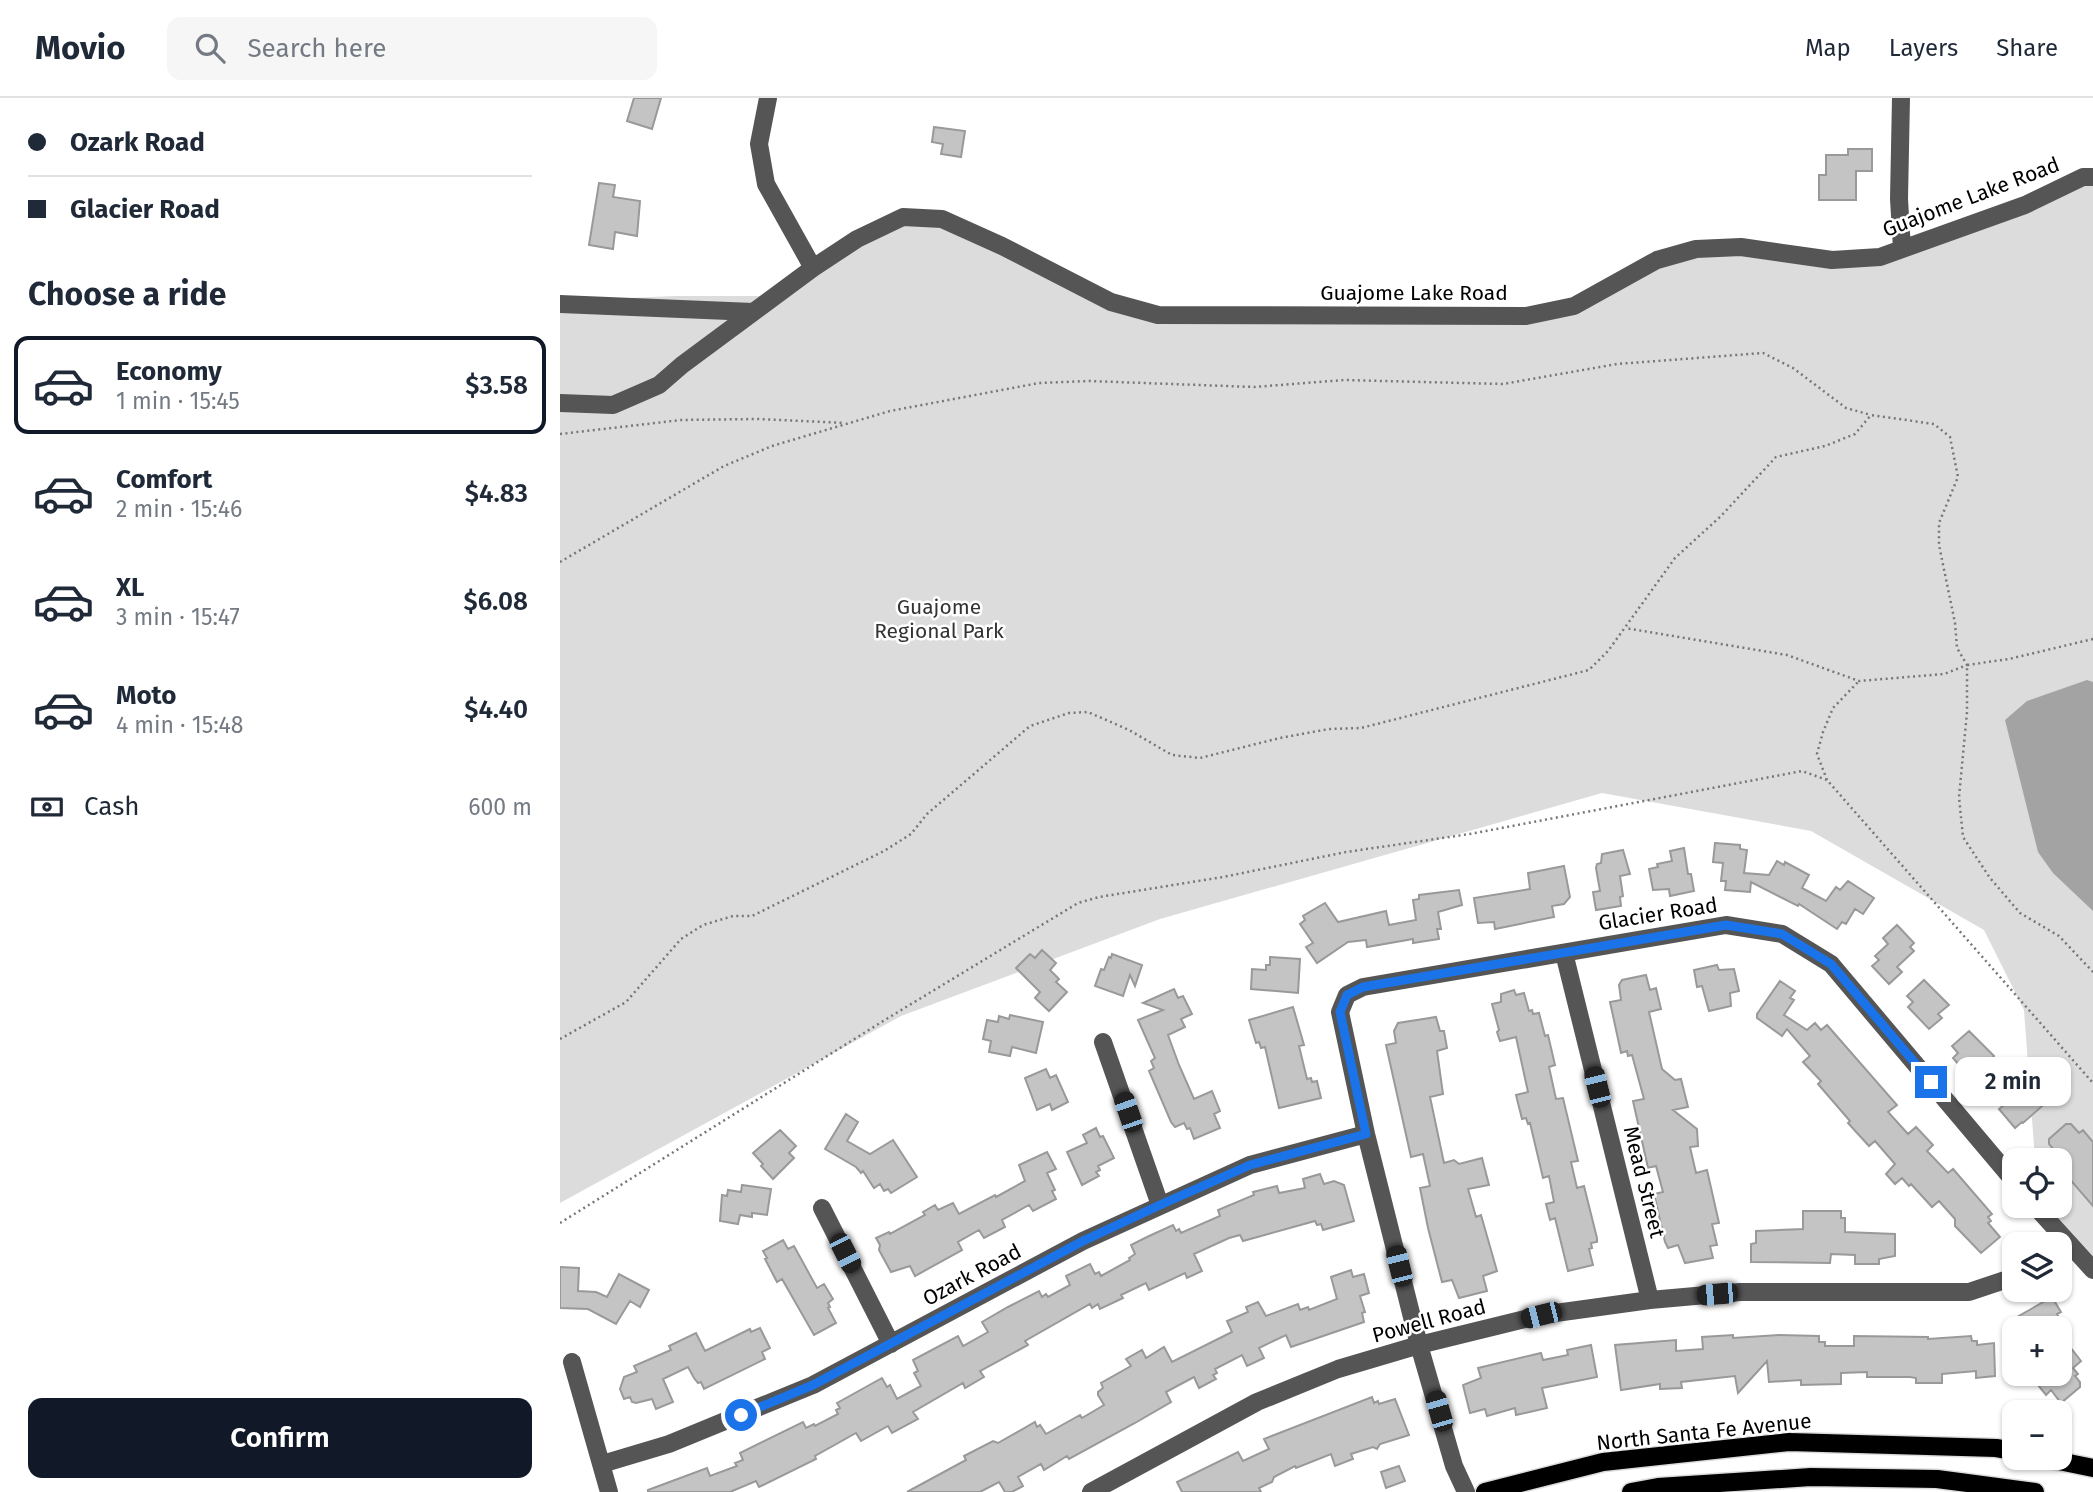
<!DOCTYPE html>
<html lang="en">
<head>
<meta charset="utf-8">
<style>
  :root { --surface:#fff; --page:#f6f6f7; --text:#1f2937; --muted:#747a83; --line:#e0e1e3; --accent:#111827 }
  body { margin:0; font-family:"Fira Sans",sans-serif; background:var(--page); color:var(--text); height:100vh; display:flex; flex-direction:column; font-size:26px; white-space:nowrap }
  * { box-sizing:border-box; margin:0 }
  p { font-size:23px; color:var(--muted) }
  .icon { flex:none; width:38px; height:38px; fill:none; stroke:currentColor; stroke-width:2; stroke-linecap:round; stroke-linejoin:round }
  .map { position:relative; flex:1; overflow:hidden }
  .sheet { display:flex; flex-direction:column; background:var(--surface); width:560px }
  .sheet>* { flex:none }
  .banner { display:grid; align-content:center; height:154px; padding:0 28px; background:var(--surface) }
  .tools { position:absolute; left:1442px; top:1050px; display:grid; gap:14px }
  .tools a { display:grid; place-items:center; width:70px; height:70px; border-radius:14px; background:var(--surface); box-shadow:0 2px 5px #0004; font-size:35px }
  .end { position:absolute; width:32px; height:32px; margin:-16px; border:9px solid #1a73e8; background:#fff; box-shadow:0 0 0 4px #fff }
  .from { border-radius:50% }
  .bubble { position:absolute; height:49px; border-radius:14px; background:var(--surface); box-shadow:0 2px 5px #0004; font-size:23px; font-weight:600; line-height:49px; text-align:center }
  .car { position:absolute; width:21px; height:42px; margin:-21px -10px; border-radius:9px; box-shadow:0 0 5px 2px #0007; background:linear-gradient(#222 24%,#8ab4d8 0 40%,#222 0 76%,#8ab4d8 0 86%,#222 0) }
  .banner b { display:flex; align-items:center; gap:24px; height:66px; font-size:26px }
  .banner b+b { border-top:2px solid var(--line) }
  .banner i { width:18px; height:18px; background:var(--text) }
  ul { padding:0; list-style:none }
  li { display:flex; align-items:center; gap:21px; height:98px; margin:0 14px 10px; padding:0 14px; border:4px solid transparent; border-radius:14px }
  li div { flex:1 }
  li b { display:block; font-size:26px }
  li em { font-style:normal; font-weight:600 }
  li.active { border-color:var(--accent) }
  li>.icon { width:63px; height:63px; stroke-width:1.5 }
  h2 { padding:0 28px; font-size:32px; line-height:84px }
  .pay { display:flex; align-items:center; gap:18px; height:77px; padding:0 28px; font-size:26px }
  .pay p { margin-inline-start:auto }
  .primary-button { display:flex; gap:14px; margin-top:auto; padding:14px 28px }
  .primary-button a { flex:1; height:80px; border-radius:14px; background:var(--accent); color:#fff; font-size:28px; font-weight:600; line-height:80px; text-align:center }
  header { display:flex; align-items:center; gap:42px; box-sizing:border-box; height:98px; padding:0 35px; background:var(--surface); border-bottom:2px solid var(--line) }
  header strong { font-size:33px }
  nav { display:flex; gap:38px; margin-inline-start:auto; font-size:24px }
  .search { width:490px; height:63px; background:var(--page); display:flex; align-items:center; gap:18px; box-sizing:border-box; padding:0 24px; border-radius:14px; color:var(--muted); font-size:26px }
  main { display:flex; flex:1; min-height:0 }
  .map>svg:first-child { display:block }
  .green { fill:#dcdcdc }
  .water { fill:#a3a3a3 }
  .building { fill:#c4c4c4; stroke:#999; stroke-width:2 }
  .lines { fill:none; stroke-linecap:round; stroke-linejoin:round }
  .major-casing { stroke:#dbdbdb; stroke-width:21 }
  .path { stroke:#777; stroke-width:2.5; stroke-dasharray:2 3.5; stroke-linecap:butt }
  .minor { stroke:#555; stroke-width:18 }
  .major { stroke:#000; stroke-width:18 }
  .route { stroke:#1a73e8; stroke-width:9 }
  .labels { text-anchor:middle; stroke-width:5; stroke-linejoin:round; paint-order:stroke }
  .street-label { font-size:21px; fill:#000; stroke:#fff }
  .park-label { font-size:21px; fill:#333; stroke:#fff }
</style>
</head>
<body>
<header>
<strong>Movio</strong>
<div class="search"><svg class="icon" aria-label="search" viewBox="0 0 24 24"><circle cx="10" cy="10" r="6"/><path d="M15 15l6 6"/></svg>Search here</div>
<nav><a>Map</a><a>Layers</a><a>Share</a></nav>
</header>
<main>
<section class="sheet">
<div class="banner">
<b><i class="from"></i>Ozark Road</b>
<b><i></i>Glacier Road</b>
</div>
<h2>Choose a ride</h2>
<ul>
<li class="active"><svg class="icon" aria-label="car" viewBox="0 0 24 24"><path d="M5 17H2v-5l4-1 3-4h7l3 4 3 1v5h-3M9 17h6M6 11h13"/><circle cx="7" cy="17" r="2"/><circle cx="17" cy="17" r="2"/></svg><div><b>Economy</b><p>1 min · 15:45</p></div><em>$3.58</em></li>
<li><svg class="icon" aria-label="car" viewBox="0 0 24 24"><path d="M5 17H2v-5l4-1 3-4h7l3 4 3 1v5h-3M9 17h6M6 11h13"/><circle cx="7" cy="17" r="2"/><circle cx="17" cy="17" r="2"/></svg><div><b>Comfort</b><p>2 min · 15:46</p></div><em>$4.83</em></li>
<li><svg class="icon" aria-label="car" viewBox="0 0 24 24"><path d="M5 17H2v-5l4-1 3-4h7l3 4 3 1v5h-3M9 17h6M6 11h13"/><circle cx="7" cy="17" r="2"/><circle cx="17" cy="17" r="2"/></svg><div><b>XL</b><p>3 min · 15:47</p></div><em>$6.08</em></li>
<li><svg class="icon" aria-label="car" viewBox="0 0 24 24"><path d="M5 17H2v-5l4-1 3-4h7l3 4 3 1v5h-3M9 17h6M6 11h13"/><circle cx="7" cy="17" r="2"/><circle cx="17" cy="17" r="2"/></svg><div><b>Moto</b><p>4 min · 15:48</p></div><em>$4.40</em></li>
</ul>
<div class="pay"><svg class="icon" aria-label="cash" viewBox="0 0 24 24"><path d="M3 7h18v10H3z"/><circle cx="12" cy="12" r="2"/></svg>Cash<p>600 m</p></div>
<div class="primary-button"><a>Confirm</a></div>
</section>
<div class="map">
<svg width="1533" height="1394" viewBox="0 0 1533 1394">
  <rect width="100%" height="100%" fill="#fff"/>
  <!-- green -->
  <path class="green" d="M1533 79V1163L1484 1108H1500V1062H1475L1464 912 1424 832 1251 733 1042 695 600 821 341 918 0 1105V203L115 198H223L324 128 356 118 583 215H989L1121 154 1302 162Z"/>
  <!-- water -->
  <path class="water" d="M1527 582 1533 584V813L1493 775 1478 754 1445 622 1467 603Z"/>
  <!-- building -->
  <path class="building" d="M74 0H101L92 31 67 23Z
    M374 29 405 33 401 59 381 56 383 46 372 44Z
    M1288 51H1312V73H1296V102H1259V77H1266V57H1288Z
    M39 85 55 87 53 99 80 103 77 138 55 134 53 151 29 147Z
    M1155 745 1180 747V751L1187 752 1184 775 1209 777 1217 763 1224 767 1225 764 1249 777 1242 790 1266 803 1276 789 1280 792 1288 783 1314 800 1303 816 1295 811 1286 826 1282 824 1277 831 1239 806 1238 808 1191 784 1190 794 1165 792 1166 783H1161L1163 765 1153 764Z
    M1124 750 1128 776H1131L1134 793 1110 798 1109 791 1093 792 1089 771 1098 769 1097 766 1112 763 1110 753Z
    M1063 752 1070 776 1060 778 1063 798 1060 799 1061 808 1036 812 1033 794 1040 793 1036 770 1037 766 1041 765 1042 756Z
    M1004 768 1010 799 1004 806 992 808 994 819 935 831 934 824 918 825 914 800 970 791 968 775Z
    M899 792 902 807 878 814 881 831H877L879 841 853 845V841L807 849 806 842 788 844 757 865 746 849 753 845 740 826 745 822 743 818 765 805 778 824 826 813 829 827 856 822 853 802 859 801V797Z
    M1337 827 1354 845 1350 849 1354 853 1337 869 1342 874 1329 886 1312 868 1319 862 1315 858 1328 846 1323 840Z
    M482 852 496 865 490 872 499 881 496 884 507 894 489 913 475 900 480 894 456 870 470 856 475 860Z
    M552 856 582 867 575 888 570 877 563 898 535 888 541 871 544 872 549 859 551 860Z
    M710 859 740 861 738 895 691 891 692 871 706 872V867H710Z
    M1157 867 1159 872 1174 871 1179 893 1170 895 1171 908 1149 913 1142 888 1137 889 1134 872Z
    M1086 877 1090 892 1096 890 1101 911 1089 914 1102 971 1115 982 1121 981 1128 1009 1113 1012 1137 1031 1138 1048 1130 1049 1136 1075 1147 1072 1159 1125 1152 1126 1157 1147 1150 1148 1153 1160 1125 1165 1118 1147 1108 1150 1105 1144 1094 1096 1103 1094 1096 1068 1088 1070 1073 1003 1084 1001 1072 957 1068 958 1067 953 1061 955 1060 950 1050 904 1061 902 1059 887 1062 882Z
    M1364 882 1389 907 1378 916 1382 920 1369 931 1348 909 1353 904 1347 898Z
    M1220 883 1235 893 1230 900 1234 902 1224 917 1247 932 1255 925 1261 932 1267 927 1337 1007 1328 1014 1348 1036 1356 1029 1373 1047 1367 1053 1388 1075 1393 1071 1432 1116 1428 1119 1431 1123 1428 1125 1440 1139 1421 1155 1395 1128V1121L1379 1103 1372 1109 1351 1086 1349 1088 1342 1080 1335 1086 1326 1076 1335 1066 1315 1043 1309 1048 1288 1025 1290 1023 1258 986 1261 983 1243 964 1250 958 1227 931 1222 938 1197 920V916Z
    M614 891 618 900 623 898 632 916 621 921 625 929 608 937 619 967 634 1001 652 993 660 1013 654 1016 660 1030 634 1041 630 1030 627 1031 624 1025 615 1029 611 1024 589 973 594 970 591 963 595 960 578 922 603 912 583 905Z
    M954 892 956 897 964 895 969 913 972 912 973 916 979 915 985 938 988 937 995 967 989 969 996 1001 1003 1000 1018 1063 1011 1064 1017 1090 1024 1088 1037 1140V1144L1031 1145 1032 1150 1029 1151 1033 1167 1008 1173 995 1120 990 1122 986 1106 994 1104 989 1078 983 1080 970 1025 968 1026 966 1020 962 1021 956 997 968 994 956 939 940 943 937 934 939 932 932 906 941 904V896Z
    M733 909 744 947 739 948 747 981 751 980 752 984 757 983 761 1000 719 1010 705 949 701 950 699 944 696 945 689 922Z
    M450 917 483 924 476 955 452 949 450 958 429 954 431 943 423 941 427 922 438 924 439 918 449 921Z
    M876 919 880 933H884L887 950 877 953 883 996 870 999 884 1065 894 1062 899 1066 922 1060 929 1087 908 1091 916 1119 921 1117 937 1173 923 1178 927 1193 899 1200 892 1182 882 1184 868 1130 860 1090 870 1088 863 1056 851 1059 826 947 836 945 834 933 838 925Z
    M1409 933 1434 958 1424 967 1427 970 1413 983 1393 960 1398 955 1392 948Z
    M1474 962 1484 973 1482 976 1498 994 1463 1025 1462 1024 1455 1030 1439 1011 1445 1006 1442 1002 1455 990 1449 984Z
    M486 971 490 980 496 977 508 1004 492 1012 490 1006 477 1012 465 980Z
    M286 1016 298 1024 287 1043 310 1056 333 1042 357 1079 331 1095 328 1091 324 1093 320 1086 314 1090 303 1073 301 1075 296 1069 265 1051Z
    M1506 1026H1511L1519 1035 1523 1032 1533 1044V1108L1500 1070V1062L1491 1054 1494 1052 1489 1046V1041Z
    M536 1030 540 1039 543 1038 554 1060 538 1068 540 1072 536 1074 539 1078 522 1087 507 1054 527 1045 523 1037Z
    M220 1032 236 1048 229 1055 234 1060 213 1081 201 1068 203 1066 193 1055Z
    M487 1054 496 1071 487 1075 495 1092 492 1093 496 1101 473 1113 469 1107 442 1122 445 1129 424 1140 419 1132 398 1144 402 1152 355 1178 350 1168 331 1174 319 1152 320 1147 316 1140 329 1134 330 1136 365 1117 363 1114 375 1107 378 1112 393 1105 399 1116 435 1097 436 1099 465 1083 459 1067Z
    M760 1076 764 1086 774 1083 784 1087 794 1123 763 1132 761 1126 757 1127 755 1123 683 1143 680 1137 669 1140 634 1156 642 1173 627 1180 625 1175 589 1192 586 1185 561 1197 563 1200 540 1211 538 1206 532 1210 530 1206 465 1243 468 1247 420 1273 424 1279 405 1290 403 1285 353 1314 358 1321 332 1335 328 1328 301 1343 296 1335 255 1358 256 1361 199 1389 196 1383 170 1394H88V1392L147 1370 150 1378 177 1368 175 1365 183 1362 180 1355 243 1324 246 1330 254 1326 255 1328 278 1316 276 1312 280 1310 277 1305 322 1280 327 1289 330 1287 337 1301 361 1288 354 1275 358 1273 353 1262 398 1238 403 1248 428 1234 422 1224 448 1209 479 1193 482 1199 486 1196 488 1199 510 1187 506 1178 530 1166 535 1176 539 1174 541 1178 570 1162 569 1160 575 1156 571 1147 587 1139 613 1127 616 1133 619 1131 621 1135 660 1118 658 1112 694 1097 693 1094 717 1088 719 1095 745 1090 743 1081Z
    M182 1087 211 1091 207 1117 192 1115V1119L180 1117 178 1126 160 1123 162 1097 167 1098 168 1092 181 1094Z
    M1243 1113H1281V1120H1285V1134L1335 1136V1158L1319 1161V1166H1295V1157L1271 1156 1270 1165 1191 1164V1146L1196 1145V1133L1243 1131Z
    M223 1142 228 1151 234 1148 257 1190 264 1186 273 1201 268 1205 270 1209 268 1210 276 1225 254 1237 222 1181 217 1184 205 1161 207 1160 203 1153Z
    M0 1169 19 1170 18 1193 36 1194 47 1199 59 1176 89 1192 80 1209 70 1203 56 1226 28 1211 0 1210Z
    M791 1172 793 1179 804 1176 809 1195 800 1198 805 1214 802 1215 804 1224 731 1249 726 1237 699 1250 704 1260 687 1268 682 1257 655 1271 657 1275 653 1277 656 1281 639 1290 634 1279 606 1294 611 1304 575 1325 509 1361 507 1358 484 1372 481 1366 458 1379 463 1388 452 1394H445L439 1384 420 1394H347L406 1362 404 1358 433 1343 438 1345 475 1324 477 1329 480 1327 486 1336 520 1317 522 1320 544 1307 538 1297V1294L543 1290 541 1285 571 1268 566 1261 582 1252 586 1260 604 1249 612 1264 672 1234 667 1223 688 1214 686 1209 698 1204 706 1218 738 1206 740 1212 748 1209 749 1212 777 1201 771 1179Z
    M1492 1199 1501 1214 1497 1216 1499 1220 1496 1222 1501 1230H1464L1457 1219Z
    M200 1230 210 1250 202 1254 205 1261 144 1291 141 1284 138 1285 134 1280 128 1269 103 1281 113 1304 96 1311 92 1301 76 1305 72 1304 70 1299 64 1301 60 1291 64 1279 77 1274 74 1268 111 1252 109 1248 136 1235 145 1253 190 1231 191 1234Z
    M1500 1236 1521 1263 1513 1270 1518 1276 1515 1278 1520 1284V1289L1501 1305 1491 1292 1486 1297 1469 1276H1500Z
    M1173 1237V1240L1219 1237 1259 1238V1244H1265V1248H1294V1238L1368 1239V1241L1411 1238 1412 1243H1417V1247L1434 1245 1435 1278 1416 1280V1273L1382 1276V1285H1356V1280L1350 1279H1307V1274L1281 1275V1286L1241 1287V1282L1209 1284 1207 1263 1178 1295 1175 1278 1121 1284 1122 1290 1100 1291V1286L1061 1292 1055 1247 1116 1242V1253L1143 1251 1142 1239Z
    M1031 1247 1037 1279 982 1290 987 1310 956 1317 955 1310 927 1318 925 1311 910 1315 903 1287 921 1280 918 1270 981 1255 983 1262 1008 1257 1007 1252Z
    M812 1299 814 1305 818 1303 819 1306 835 1301 849 1337 820 1346 817 1351 813 1349 791 1356 793 1361 775 1368 771 1356 736 1370 735 1368 714 1379 712 1384 699 1390 701 1394H622L617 1384 678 1354 683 1363 709 1351 704 1341Z
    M839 1368 845 1383 826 1390 821 1374Z"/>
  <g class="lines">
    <!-- major casing -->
    <g class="major-casing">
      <path id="major" d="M1484 1360 1533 1370
        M925 1394 1043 1364 1229 1344 1436 1350 1454 1353
        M1071 1394 1098 1389 1251 1379 1377 1381 1475 1394"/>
    </g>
    <!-- path -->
    <path class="path" d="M0 336 121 322 197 321 285 325
      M0 464 164 368 212 348 330 313 479 285 529 283 694 289 784 282 943 286 1057 266 1203 255 1233 270 1286 310 1311 317
      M1533 541 1449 561 1407 567V614L1399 699 1403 739 1430 780 1460 815 1499 838 1533 874
      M1267 682 1257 656 1263 634 1273 610 1299 583
      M0 941 66 904 121 841 143 827 173 818H192L324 753 351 736 367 716 470 628 509 615 528 614 569 632 612 657 640 660 720 640 769 631 801 630 1029 572 1048 553 1115 460 1161 418 1216 359 1265 348 1295 336 1311 317 1374 326 1390 339 1398 379 1379 425V447L1395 525 1397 550 1407 567 1384 576 1299 583 1227 557 1065 530
      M0 1125 328 920 518 805 539 799 663 779 786 754 910 736 1242 673 1267 682 1533 985"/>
    <!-- minor -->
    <path class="minor" d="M208 0 199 46 206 86 253 170
      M1341 0 1339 101 1342 151
      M0 206 193 214
      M0 305 53 307 99 287 122 267 253 170 297 141 343 119 382 121 442 148 551 204 598 217 966 218 1014 208 1097 162 1136 151 1181 149 1272 162 1320 159 1465 107 1523 79H1533
      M1004 855 1090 1202
      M543 944 600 1107
      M1475 1108 1533 1172
      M262 1110 331 1246
      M12 1264 49 1394
      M42 1366 109 1346 253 1287 523 1143 690 1067 806 1036
      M531 1394 697 1304 778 1271 859 1247 981 1217 1090 1202 1180 1194H1409L1454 1179
      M906 1394 894 1368 859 1247 806 1036 780 914 787 897 803 889 1166 827 1222 836 1271 866 1454 1083"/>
    <!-- major -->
    <use href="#major" class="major"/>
  </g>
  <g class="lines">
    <!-- route -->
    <path class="route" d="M181 1317 253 1287 523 1143 600 1107 690 1067 806 1036 780 914 787 897 803 889 1166 827 1222 836 1271 866 1371 984"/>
  </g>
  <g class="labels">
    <!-- street labels -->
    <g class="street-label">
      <text transform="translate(1411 99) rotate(-21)" y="7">Guajome Lake Road</text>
      <text x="854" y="202">Guajome Lake Road</text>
      <text transform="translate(1098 816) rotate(-9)" y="7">Glacier Road</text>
      <text transform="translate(1084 1084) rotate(76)" y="7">Mead Street</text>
      <text transform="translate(412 1177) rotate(-28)" y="7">Ozark Road</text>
      <text transform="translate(869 1223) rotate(-15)" y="7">Powell Road</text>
      <text transform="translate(1144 1334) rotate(-6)" y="7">North Santa Fe Avenue</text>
    </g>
    <!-- park labels -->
    <g class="park-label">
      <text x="379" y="516">Guajome<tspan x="379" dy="24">Regional Park</tspan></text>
    </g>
  </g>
</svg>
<div class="tools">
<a><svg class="icon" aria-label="locate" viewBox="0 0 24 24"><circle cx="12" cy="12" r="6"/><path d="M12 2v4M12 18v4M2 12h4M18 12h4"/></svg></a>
<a><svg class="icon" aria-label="layers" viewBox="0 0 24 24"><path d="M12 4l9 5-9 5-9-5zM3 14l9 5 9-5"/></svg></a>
<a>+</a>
<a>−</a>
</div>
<i class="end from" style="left:181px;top:1317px"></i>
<i class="end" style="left:1371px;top:984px"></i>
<div class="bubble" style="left:1395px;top:959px;width:116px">2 min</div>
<i class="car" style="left:1037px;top:989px;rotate:346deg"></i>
<i class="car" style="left:568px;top:1014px;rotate:341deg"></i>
<i class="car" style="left:285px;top:1155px;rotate:153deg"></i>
<i class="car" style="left:839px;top:1168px;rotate:346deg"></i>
<i class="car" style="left:1157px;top:1196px;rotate:265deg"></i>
<i class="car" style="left:981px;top:1217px;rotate:256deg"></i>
<i class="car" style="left:879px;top:1313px;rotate:344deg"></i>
</div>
</main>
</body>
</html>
